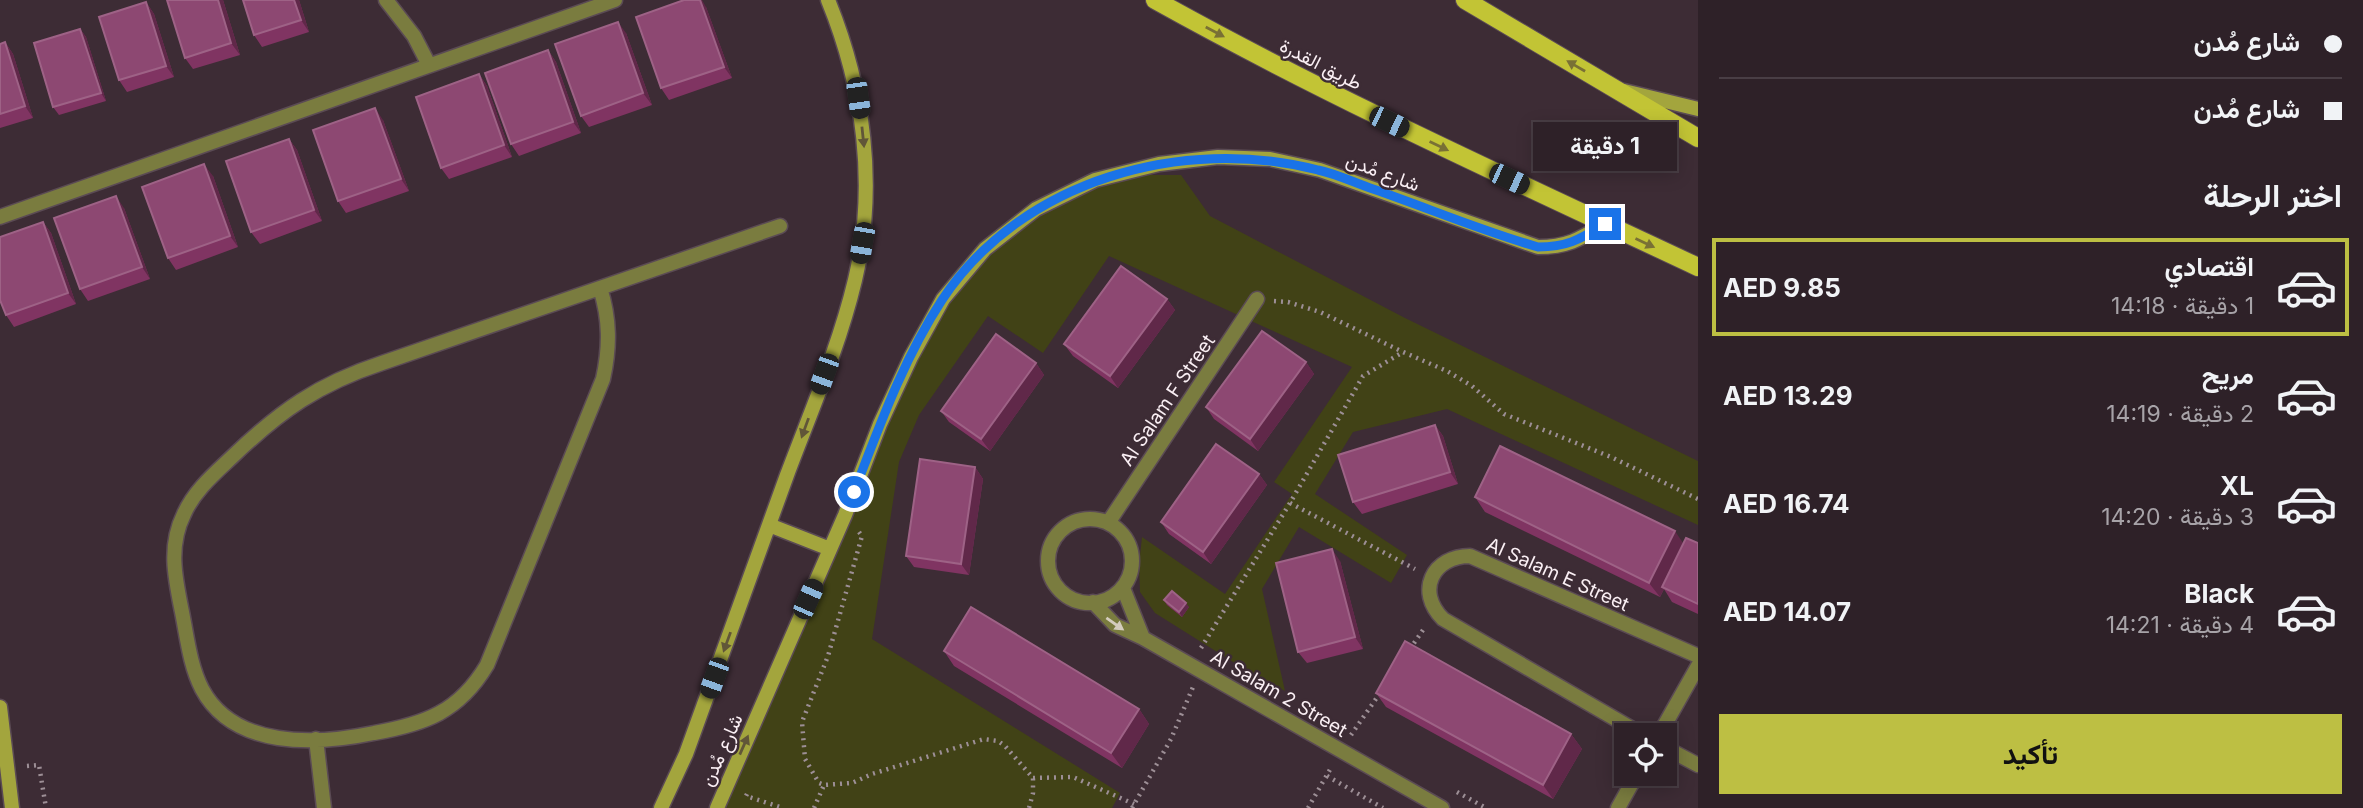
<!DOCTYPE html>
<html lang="ar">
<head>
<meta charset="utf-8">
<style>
  :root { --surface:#2e2128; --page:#362930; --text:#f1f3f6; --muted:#a7a3a8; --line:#493e45; --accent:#bdbf43 }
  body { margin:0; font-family:Inter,Vazirmatn,sans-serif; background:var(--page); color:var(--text); direction:rtl; height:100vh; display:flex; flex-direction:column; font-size:26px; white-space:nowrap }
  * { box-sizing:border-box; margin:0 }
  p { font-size:23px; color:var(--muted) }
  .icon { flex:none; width:38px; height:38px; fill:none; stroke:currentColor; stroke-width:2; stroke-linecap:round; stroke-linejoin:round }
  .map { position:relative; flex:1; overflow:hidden; direction:ltr }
  .sheet { display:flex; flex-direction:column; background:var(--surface); width:665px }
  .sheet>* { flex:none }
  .guide { display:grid; align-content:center; height:154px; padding:0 21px; background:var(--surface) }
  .tools { position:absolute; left:1614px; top:723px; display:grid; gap:14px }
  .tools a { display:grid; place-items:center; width:63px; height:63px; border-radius:0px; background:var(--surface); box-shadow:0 4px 18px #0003,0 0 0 2px var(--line); font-size:35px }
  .end { position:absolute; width:32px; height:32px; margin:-16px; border:9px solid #1a73e8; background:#fff; box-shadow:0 0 0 4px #fff }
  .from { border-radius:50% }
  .bubble { position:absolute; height:49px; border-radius:0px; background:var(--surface); box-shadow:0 4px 18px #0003,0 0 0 2px var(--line); font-size:23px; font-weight:700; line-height:49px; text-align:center; direction:rtl }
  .car { position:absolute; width:21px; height:42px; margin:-21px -10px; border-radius:9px; box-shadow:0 0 5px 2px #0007; background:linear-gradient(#222 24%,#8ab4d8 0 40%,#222 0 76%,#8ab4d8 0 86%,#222 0) }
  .guide b { display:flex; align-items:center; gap:24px; height:66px; font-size:26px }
  .guide b+b { border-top:2px solid var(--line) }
  .guide i { width:18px; height:18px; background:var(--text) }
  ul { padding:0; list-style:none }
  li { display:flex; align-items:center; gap:21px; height:98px; margin:0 14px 10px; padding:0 7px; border:4px solid transparent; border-radius:0px }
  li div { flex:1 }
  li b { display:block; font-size:26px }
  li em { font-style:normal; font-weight:700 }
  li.selected { border-color:var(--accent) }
  li>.icon { width:63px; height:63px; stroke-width:1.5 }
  h2 { padding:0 21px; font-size:32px; line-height:84px }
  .primary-button { display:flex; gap:14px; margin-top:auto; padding:14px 21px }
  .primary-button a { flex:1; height:80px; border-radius:0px; background:var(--accent); color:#111; font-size:28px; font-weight:700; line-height:80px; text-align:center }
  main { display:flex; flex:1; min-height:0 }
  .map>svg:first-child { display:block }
  .green { fill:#414216 }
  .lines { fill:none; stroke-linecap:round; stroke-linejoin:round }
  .street-casing { stroke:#5b4b54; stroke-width:17 }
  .secondary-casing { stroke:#5b4b54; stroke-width:17 }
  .primary-casing { stroke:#5b4b54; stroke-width:20 }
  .path { stroke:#9d8f96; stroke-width:4.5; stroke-dasharray:2 5; stroke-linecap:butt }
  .street { stroke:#7a7c3f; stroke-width:14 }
  .secondary { stroke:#a3a53d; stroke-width:14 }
  .primary { stroke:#c2c435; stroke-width:18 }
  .wall { fill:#803462 }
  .shaded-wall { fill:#602849 }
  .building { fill:#8d4872; stroke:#9e6286; stroke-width:2 }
  .oneway { fill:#797035 }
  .oneway2 { fill:#615638 }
  .oneway3 { fill:#d4ccbe }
  .route { stroke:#1a73e8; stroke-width:9 }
  .labels { text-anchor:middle; stroke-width:5; stroke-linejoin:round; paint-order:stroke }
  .street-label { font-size:19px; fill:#faeff4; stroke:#3d2c35 }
</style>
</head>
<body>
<main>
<section class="sheet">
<div class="guide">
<b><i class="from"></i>شارع مُدن</b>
<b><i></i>شارع مُدن</b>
</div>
<h2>اختر الرحلة</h2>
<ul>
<li class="selected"><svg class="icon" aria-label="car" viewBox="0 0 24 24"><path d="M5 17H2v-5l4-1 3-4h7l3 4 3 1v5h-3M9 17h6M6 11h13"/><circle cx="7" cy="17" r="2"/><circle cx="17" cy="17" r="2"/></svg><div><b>اقتصادي</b><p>1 دقيقة · 14:18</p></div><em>AED 9.85</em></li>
<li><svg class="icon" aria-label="car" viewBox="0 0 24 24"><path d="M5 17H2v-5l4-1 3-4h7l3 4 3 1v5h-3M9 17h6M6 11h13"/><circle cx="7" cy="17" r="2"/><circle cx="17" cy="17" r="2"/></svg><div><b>مريح</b><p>2 دقيقة · 14:19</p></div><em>AED 13.29</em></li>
<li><svg class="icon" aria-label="car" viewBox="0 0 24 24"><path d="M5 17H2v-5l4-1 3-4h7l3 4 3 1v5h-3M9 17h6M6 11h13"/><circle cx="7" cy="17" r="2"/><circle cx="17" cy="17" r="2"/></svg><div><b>XL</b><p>3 دقيقة · 14:20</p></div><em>AED 16.74</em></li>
<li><svg class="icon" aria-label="car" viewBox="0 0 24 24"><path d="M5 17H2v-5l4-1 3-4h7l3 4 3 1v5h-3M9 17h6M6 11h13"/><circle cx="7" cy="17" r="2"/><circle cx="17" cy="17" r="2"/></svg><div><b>Black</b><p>4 دقيقة · 14:21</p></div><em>AED 14.07</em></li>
</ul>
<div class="primary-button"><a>تأكيد</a></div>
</section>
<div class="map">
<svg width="1698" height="808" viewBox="0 0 1698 808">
  <rect width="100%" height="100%" fill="#3d2c35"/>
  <!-- green -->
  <path class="green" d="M1136 175H1181L1210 216 1405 318 1698 461V525L1447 409 1353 432 1315 494 1407 555 1391 583 1299 527 1262 589 1285 691 1249 672 1155 613 1140 592 1139 565 1142 537 1225 594 1292 494 1274 482 1352 367 1109 256 1043 353 988 316 919 415 899 462 872 639 1120 793 1112 808H715L816 564 834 559 852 515 847 497 934 311 1008 230 1083 187Z"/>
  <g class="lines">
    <!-- street casing -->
    <g class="street-casing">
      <path id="street" d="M386 0 414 36 429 65
        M0 217 615 0
        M600 288C610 319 610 347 603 379L487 665C459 712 425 724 374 733 316 745 234 749 202 689 190 666 187 637 182 612 175 578 168 546 184 514 194 491 214 474 232 457 280 411 318 384 382 363L780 226
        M1048 561a42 42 0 1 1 84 0a42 42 0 1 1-84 0Z
        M1108 523 1257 299
        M1123 588 1143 638
        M1093 602 1115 625 1143 638 1442 808
        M1643 735 1443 619C1415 591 1433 556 1470 556L1698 656
        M1659 735 1698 666
        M316 739 324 808
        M1664 747 1698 765
        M1618 808 1637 774"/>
    </g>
    <!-- secondary casing -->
    <g class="secondary-casing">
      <path id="secondary" d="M1624 91 1698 109
        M769 525 830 549
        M0 707 12 808
        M661 808 686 754C720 661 754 568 787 475 811 411 839 347 855 280 877 186 864 88 828 0
        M717 808 845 515 880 424 911 357 943 299 985 249 1036 209 1095 180 1159 164 1218 157 1270 159 1320 170 1538 247C1568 247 1580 239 1605 224"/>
    </g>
    <!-- primary casing -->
    <g class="primary-casing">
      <path id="primary" d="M1155 0C1331 98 1515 181 1698 267
        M1465 0 1698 138"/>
    </g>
    <!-- path -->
    <path class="path" d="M1274 301 1288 302 1320 312 1403 352 1447 371 1472 386 1504 414 1611 457 1698 499
      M1290 503 1415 569
      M859 532 862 536 828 656 802 722 805 759 819 783 824 785 852 783 872 774 984 739 998 741 1005 746 1033 778V793L1029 808
      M1201 648 1290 503 1363 376 1403 352
      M1410 649 1425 627
      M1351 735 1380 693
      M27 766 39 765 46 808
      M1327 776 1383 808
      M1033 778 1073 777 1134 804
      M1457 792 1486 808
      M747 794 746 796 783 808
      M814 808 824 785
      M1132 808 1171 739 1193 687
      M1308 808 1332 766"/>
    <!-- street -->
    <use href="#street" class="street"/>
    <!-- secondary -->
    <use href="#secondary" class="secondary"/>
    <!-- primary -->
    <use href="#primary" class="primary"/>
  </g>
  <!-- wall -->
  <path class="wall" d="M167 0H223L240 55 193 69 185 58Z
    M243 0H299L309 32 262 47 254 35Z
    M146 2 154 14 174 77 127 92 119 80Z
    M706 7 732 78 669 100 661 88Z
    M80 29 86 37 106 101 59 115 53 107Z
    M626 33 652 105 589 127 581 116Z
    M5 42 13 54 33 118 0 128V44Z
    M548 50 556 62 581 133 519 156 511 144Z
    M479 74 487 86 512 157 449 179 441 168Z
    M383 120 409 191 346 213 338 201Z
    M289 139 297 150 322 221 260 244 251 232Z
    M213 176 238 247 176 270 168 258Z
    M124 208 150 279 88 301 80 289Z
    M43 222 51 233 76 304 14 327 6 315Z
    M1167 299 1175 310 1118 388 1073 356 1064 344Z
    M1306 362 1314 374 1258 451 1214 419 1206 407Z
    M1036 363 1044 375 990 451 949 422 941 411Z
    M1435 425 1443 436 1458 484 1362 514 1353 502Z
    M975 467 983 479 969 575 914 567 906 556Z
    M1259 474 1267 485 1211 564 1169 534 1161 522Z
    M1475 497 1683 544 1698 543V614L1672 602 1664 589 1660 597 1485 512Z
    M1340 561 1363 649 1307 663 1298 652Z
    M1164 600 1189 607 1182 617 1167 605Z
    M944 651 1139 709 1149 724 1122 768 954 666Z
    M1376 693 1571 734 1582 749 1553 799 1386 707Z"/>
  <!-- shaded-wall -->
  <path class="shaded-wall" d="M218 0H223L240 55 231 43Z
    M294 0H299L309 32 301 20Z
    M700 0H702L706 7 732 78 724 67Z
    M146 2 154 14 174 77 166 66Z
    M618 22 626 33 652 105 643 93Z
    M80 29 86 37 106 101 101 93Z
    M5 42 13 54 33 118 25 106Z
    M548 50 556 62 581 133 573 122Z
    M479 74 487 86 512 157 504 145Z
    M375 108 383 120 409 191 401 179Z
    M289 139 297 150 322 221 314 210Z
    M204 164 213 176 238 247 230 236Z
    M116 196 124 208 150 279 142 267Z
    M43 222 51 233 76 304 68 293Z
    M1167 299 1175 310 1118 388 1110 376Z
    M1306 362 1314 374 1258 451 1250 439Z
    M1036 363 1044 375 990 451 981 439Z
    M1435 425 1443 436 1458 484 1450 472Z
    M975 467 983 479 969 575 961 564Z
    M1259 474 1267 485 1211 564 1203 552Z
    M1675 531 1685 546 1662 587 1664 589 1660 597 1649 583Z
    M1332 549 1340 561 1363 649 1355 637Z
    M1186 603 1189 607 1182 617 1179 612Z
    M1139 709 1149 724 1122 768 1111 753Z
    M1571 734 1582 749 1553 799 1543 785Z"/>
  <!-- building -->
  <path class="building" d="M167 0H218L231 43 185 58Z
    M243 0H294L301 20 254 35Z
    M684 0H700L724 67 661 88 636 17Z
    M146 2 166 66 119 80 99 17Z
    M618 22 643 93 581 116 555 44Z
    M80 29 101 93 53 107 34 43Z
    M5 42 25 106 0 114V44Z
    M548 50 573 122 511 144 485 73Z
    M479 74 504 145 441 168 416 97Z
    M375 108 401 179 338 201 313 130Z
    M289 139 314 210 251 232 226 161Z
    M204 164 230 236 168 258 142 187Z
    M116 196 142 267 80 289 54 218Z
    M43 222 68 293 6 315 0 300V237Z
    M1121 266 1167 299 1110 376 1064 344Z
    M1262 331 1306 362 1250 439 1206 407Z
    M996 334 1036 363 981 439 941 411Z
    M1435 425 1450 472 1353 502 1338 455Z
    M1216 444 1259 474 1203 552 1161 522Z
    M1500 446 1675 531 1649 583 1475 497Z
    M920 459 975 467 961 564 906 556Z
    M1686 538 1698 543V604L1662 587Z
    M1332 549 1355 637 1298 652 1276 563Z
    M1172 591 1186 603 1179 612 1164 600Z
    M971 607 1139 709 1111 753 944 651Z
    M1405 641 1571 734 1543 785 1376 693Z"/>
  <!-- one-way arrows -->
  <defs><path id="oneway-solid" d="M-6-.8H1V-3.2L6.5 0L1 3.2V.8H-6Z" transform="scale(1.75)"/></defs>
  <g class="oneway">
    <use href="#oneway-solid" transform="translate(1215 32) rotate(28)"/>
    <use href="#oneway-solid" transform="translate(1576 66) rotate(-150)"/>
    <use href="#oneway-solid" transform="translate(1439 146) rotate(26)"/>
    <use href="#oneway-solid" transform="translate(1645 243) rotate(25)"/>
  </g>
  <g class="oneway2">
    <use href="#oneway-solid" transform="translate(863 137) rotate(84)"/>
    <use href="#oneway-solid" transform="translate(805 428) rotate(110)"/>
    <use href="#oneway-solid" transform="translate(727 642) rotate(110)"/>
    <use href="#oneway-solid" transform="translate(744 745) rotate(-66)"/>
  </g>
  <use class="oneway3" href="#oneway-solid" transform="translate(1115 624) rotate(35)"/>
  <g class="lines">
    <!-- route -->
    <path class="route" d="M854 492C879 427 904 358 942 300 1021 180 1183 135 1318 170 1337 174 1355 183 1373 189 1428 208 1482 231 1538 247 1568 247 1580 239 1605 224"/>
  </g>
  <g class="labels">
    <!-- street labels -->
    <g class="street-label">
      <text transform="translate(1321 64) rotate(27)" y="7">طريق القدرة</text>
      <text transform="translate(1383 172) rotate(20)" y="7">شارع مُدن</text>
      <text transform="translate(1167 400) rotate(-56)" y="7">Al Salam F Street</text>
      <text transform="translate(1558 574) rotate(24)" y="7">Al Salam E Street</text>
      <text transform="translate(1279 693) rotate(30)" y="7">Al Salam 2 Street</text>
      <text transform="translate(721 750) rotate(-66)" y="7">شارع مُدن</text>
    </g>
  </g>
</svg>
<div class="tools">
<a><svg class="icon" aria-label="locate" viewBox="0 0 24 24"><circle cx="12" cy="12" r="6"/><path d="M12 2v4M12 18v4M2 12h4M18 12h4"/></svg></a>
</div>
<i class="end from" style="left:854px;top:492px"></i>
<i class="end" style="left:1605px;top:224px"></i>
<div class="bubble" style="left:1533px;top:122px;width:144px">1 دقيقة</div>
<i class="car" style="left:858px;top:98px;rotate:172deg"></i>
<i class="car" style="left:1389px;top:122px;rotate:116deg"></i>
<i class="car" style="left:1509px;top:179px;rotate:115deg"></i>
<i class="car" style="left:862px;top:243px;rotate:190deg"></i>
<i class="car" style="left:824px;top:374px;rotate:200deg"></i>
<i class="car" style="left:808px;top:599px;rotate:24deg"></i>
<i class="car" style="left:714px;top:678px;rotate:200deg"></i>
</div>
</main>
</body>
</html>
